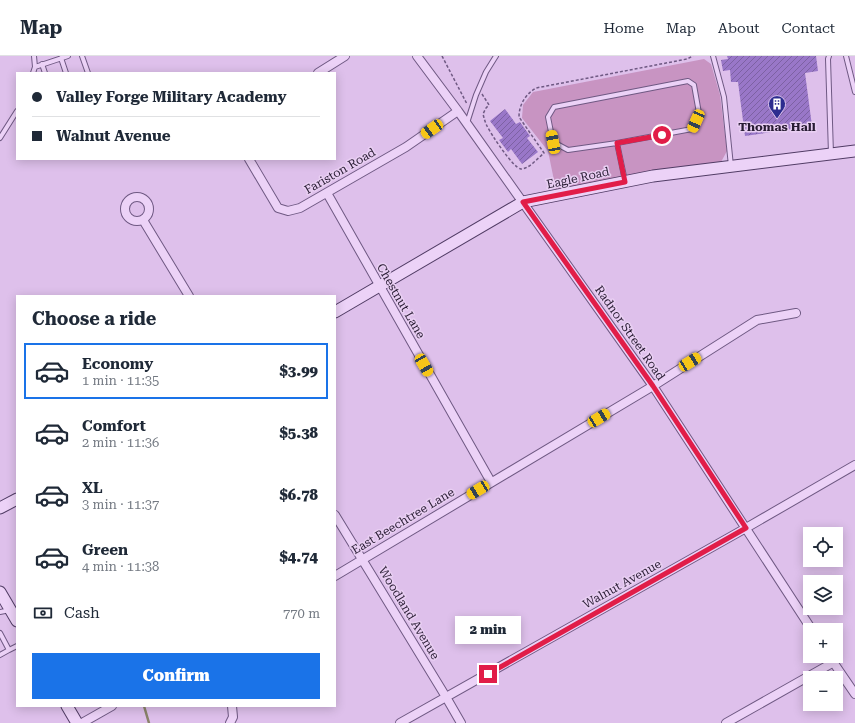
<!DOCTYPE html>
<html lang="en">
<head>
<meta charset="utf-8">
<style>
  :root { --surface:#fff; --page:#f6f6f7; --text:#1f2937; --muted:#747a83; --line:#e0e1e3; --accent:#1a73e8 }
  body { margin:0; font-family:"Roboto Serif",serif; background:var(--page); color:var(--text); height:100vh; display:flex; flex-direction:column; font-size:15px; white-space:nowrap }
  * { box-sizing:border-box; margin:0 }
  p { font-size:13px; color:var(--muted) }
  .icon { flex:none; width:22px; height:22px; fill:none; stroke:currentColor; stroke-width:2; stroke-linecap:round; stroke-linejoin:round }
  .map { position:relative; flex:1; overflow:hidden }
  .details { position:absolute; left:16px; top:239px; width:320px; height:412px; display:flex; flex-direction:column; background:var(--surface); border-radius:0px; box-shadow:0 2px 10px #0003 }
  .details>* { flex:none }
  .hud { position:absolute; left:16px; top:16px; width:320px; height:88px; border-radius:0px; box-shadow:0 2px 10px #0003; display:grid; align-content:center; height:88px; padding:0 16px; background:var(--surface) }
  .fabs { position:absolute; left:803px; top:471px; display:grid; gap:8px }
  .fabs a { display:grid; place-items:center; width:40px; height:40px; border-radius:0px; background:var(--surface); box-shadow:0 2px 10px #0003; font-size:20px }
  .end { position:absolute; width:18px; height:18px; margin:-9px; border:5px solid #e11d48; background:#fff; box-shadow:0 0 0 2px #fff }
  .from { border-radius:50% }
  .bubble { position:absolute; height:28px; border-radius:0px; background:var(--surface); box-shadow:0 2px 10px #0003; font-size:13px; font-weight:800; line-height:28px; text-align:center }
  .car { position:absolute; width:12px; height:24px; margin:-12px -6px; border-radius:5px; box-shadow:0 0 3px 1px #0007; background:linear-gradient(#f5c518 24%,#345 0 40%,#f5c518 0 76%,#345 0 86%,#f5c518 0) }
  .hud b { display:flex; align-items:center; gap:14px; height:38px; font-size:15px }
  .hud b+b { border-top:1px solid var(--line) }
  .hud i { width:10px; height:10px; background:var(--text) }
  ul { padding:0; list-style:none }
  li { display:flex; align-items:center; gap:12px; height:56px; margin:0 8px 6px; padding:0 8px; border:2px solid transparent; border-radius:0px }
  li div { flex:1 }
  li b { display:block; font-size:15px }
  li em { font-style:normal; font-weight:800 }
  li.current { border-color:var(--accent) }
  li>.icon { width:36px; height:36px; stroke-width:1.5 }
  h2 { padding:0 16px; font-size:18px; line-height:48px }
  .pay { display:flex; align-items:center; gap:10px; height:44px; padding:0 16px; font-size:15px }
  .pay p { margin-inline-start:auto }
  .cta { display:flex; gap:8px; margin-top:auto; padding:8px 16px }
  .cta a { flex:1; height:46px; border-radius:0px; background:var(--accent); color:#fff; font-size:16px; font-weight:800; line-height:46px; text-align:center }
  header { display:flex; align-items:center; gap:24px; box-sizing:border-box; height:56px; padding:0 20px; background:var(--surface); border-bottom:1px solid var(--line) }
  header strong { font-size:19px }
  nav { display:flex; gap:22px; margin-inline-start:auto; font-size:14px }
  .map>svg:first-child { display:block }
  .park { fill:#c894c2 }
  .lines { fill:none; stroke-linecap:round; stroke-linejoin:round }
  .stream { stroke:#8a836a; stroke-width:2.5 }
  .building { fill:url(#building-hatch) }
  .lane-casing { stroke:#6f5983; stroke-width:6 }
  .street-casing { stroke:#6f5983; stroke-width:10 }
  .secondary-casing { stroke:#513c65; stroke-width:13 }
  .path { stroke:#6f5983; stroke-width:1.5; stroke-dasharray:3 2; stroke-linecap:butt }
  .lane { stroke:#ecd2f7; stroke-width:4 }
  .street { stroke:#ecd2f7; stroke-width:8 }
  .secondary { stroke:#ecd2f7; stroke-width:11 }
  .route { stroke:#e11d48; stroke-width:5 }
  .labels { text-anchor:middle; stroke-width:3; stroke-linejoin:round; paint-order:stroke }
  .poi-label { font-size:12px; font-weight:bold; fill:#281c33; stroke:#e9cff3 }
  .street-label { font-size:12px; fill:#281c33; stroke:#e9cff3 }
</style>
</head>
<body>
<header>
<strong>Map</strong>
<nav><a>Home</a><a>Map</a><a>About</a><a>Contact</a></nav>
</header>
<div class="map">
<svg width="855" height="667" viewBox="0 0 855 667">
  <defs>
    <pattern id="building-hatch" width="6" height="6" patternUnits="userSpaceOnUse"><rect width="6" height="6" fill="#9977c8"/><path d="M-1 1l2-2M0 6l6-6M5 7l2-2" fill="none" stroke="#7d61a3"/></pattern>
  </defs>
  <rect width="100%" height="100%" fill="#dec0eb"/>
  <!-- park -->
  <path class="park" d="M704 3 711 8 720 39 727 95 721 106 556 134 548 95 522 62 523 49 533 36Z"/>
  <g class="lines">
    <!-- stream -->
    <path class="stream" d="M144 650 149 667"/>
  </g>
  <!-- building -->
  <path class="building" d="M727 0H816L818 15 805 17 812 70 745 80 738 26H731L730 14 723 15 721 4 728 3Z
    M505 53 516 68 520 66 530 80 527 82 538 96 522 108 511 93 508 96 499 84 503 82 490 65Z"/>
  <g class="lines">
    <!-- lane casing -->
    <g class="lane-casing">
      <path id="lane" d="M82 0 88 17
        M713 0 724 41 731 110
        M829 0 828 3 831 98
        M846 0 855 36
        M61 2 66 17
        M42 8 45 17
        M35 11 68 0
        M33 17 35 11 34 0
        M467 67 476 39 486 16 496 0
        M0 82 17 55
        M617 87 568 94 553 86 548 61 554 51 688 25 694 29 699 57 692 73 617 87 625 125
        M0 556 10 554
        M0 577 9 594 17 590
        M0 599 9 594"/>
    </g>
    <!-- street casing -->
    <g class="street-casing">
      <path id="street" d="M417 0 458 55 653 330 812 574
        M318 17 345 0
        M249 103 278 152 288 155 300 152 406 91 458 55
        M327 137 491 426
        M125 153a12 12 0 1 1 24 0a12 12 0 1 1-24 0Z
        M143 164 189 240
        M335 459 446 641 461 667
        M335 520 653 330 757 264 796 257
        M829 600 855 638
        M82 667 112 650
        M230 667 233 661 232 650
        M400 667 746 472 855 409
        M726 667 834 606"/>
    </g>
    <!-- secondary casing -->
    <g class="secondary-casing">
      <path id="secondary" d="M335 256 523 146 653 120 855 95
        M0 452 17 443
        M0 536 17 565
        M67 650 77 667"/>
    </g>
    <!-- path -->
    <path class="path" d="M442 0 467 48
      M482 38 489 49 486 52 483 58C484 62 485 66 487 70 491 78 513 112 521 113 529 113 538 102 544 97L519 61C519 48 526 38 536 32L687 3 693 0"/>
    <!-- lane -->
    <use href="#lane" class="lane"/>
    <!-- street -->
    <use href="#street" class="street"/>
    <!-- secondary -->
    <use href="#secondary" class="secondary"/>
  </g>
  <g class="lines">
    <!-- route -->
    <path class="route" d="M488 618 746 472 653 330 523 146 625 126 617 87 662 79"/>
  </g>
  <!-- icons -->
  <defs>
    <g id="building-pin" transform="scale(0.9)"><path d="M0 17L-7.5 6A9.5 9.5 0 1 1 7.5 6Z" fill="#2c2c8f" stroke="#e9cff3"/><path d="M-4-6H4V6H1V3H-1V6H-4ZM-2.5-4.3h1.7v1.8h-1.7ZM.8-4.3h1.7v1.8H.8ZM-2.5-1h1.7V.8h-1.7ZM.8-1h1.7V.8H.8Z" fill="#fff"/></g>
  </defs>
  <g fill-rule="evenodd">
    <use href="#building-pin" x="777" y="48"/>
  </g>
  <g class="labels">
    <!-- poi labels -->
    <g class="poi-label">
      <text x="777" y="75">Thomas Hall</text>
    </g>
    <!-- street labels -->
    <g class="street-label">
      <text transform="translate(340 115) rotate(-30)" y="4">Fariston Road</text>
      <text transform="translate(578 122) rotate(-12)" y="4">Eagle Road</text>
      <text transform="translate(401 245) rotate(60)" y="4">Chestnut Lane</text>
      <text transform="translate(630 277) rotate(55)" y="4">Radnor Street Road</text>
      <text transform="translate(403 465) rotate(-31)" y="4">East Beechtree Lane</text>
      <text transform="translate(622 528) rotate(-29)" y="4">Walnut Avenue</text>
      <text transform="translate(409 557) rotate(59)" y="4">Woodland Avenue</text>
    </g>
  </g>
</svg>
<div class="fabs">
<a><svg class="icon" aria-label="locate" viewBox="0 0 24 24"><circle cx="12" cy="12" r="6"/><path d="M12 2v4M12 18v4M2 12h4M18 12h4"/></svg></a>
<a><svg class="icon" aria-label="layers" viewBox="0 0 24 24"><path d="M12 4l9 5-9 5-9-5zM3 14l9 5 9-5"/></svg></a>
<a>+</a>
<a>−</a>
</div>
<i class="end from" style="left:662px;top:79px"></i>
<i class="end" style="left:488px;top:618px"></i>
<div class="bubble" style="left:455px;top:560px;width:66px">2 min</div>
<i class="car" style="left:696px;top:65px;rotate:204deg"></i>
<i class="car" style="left:432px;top:73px;rotate:235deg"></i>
<i class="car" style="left:553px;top:86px;rotate:349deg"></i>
<i class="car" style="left:690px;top:306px;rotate:58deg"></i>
<i class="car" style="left:424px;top:309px;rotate:150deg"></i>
<i class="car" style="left:599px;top:362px;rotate:59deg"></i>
<i class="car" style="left:478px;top:434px;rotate:239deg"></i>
<div class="hud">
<b><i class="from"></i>Valley Forge Military Academy</b>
<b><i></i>Walnut Avenue</b>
</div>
<section class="details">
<h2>Choose a ride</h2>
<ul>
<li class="current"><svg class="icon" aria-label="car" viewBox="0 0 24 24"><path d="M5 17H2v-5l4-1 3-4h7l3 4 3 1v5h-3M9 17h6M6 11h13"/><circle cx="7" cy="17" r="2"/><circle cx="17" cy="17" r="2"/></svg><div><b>Economy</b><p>1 min · 11:35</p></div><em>$3.99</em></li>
<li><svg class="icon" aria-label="car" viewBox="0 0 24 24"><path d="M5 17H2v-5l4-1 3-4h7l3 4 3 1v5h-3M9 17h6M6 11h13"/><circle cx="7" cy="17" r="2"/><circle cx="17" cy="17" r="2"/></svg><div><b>Comfort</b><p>2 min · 11:36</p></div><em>$5.38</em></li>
<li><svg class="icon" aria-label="car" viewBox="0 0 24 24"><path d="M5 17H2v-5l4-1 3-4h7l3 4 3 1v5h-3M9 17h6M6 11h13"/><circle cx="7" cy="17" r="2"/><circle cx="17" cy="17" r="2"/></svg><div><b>XL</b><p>3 min · 11:37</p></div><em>$6.78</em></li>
<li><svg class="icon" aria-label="car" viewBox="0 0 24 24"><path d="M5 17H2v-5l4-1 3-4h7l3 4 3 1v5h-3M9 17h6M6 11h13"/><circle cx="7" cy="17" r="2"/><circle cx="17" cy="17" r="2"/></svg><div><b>Green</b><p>4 min · 11:38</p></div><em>$4.74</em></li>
</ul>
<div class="pay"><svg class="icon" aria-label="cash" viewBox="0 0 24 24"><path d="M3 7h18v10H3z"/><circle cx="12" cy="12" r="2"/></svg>Cash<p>770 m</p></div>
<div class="cta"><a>Confirm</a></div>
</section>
</div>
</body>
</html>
